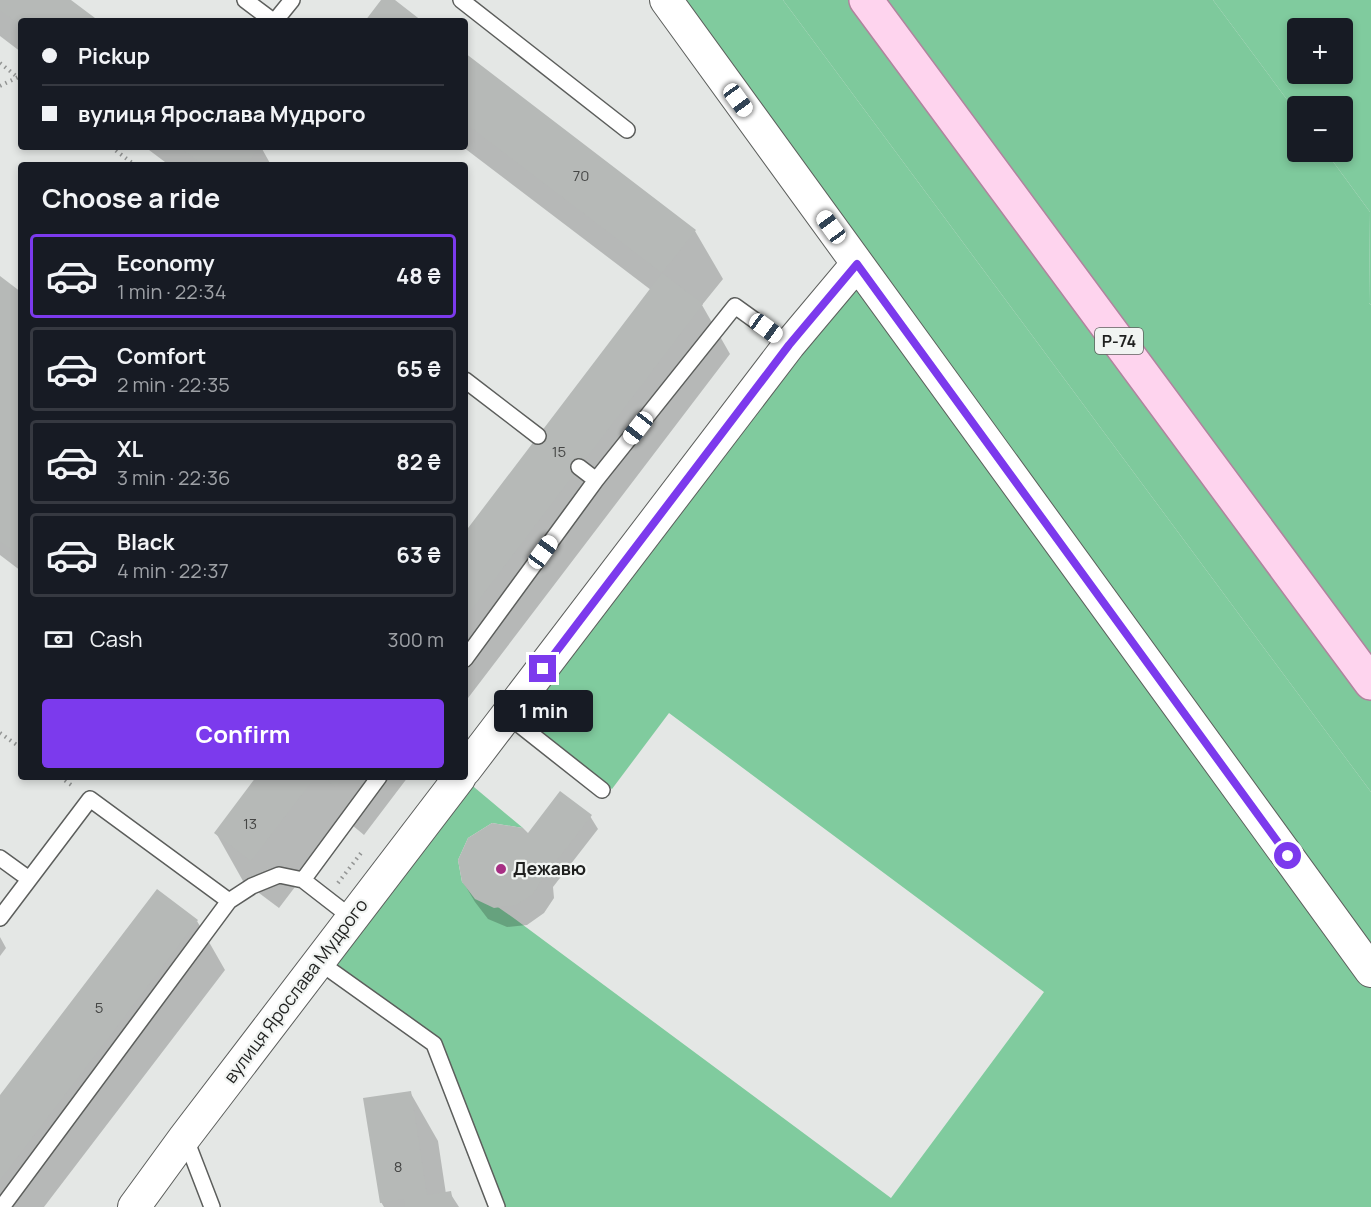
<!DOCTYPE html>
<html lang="en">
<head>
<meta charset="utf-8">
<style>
  :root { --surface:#171b24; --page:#20242c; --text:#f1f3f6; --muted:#9ea1a6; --line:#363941; --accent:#7c3aed }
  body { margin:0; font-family:Manrope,sans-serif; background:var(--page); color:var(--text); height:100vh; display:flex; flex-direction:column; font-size:22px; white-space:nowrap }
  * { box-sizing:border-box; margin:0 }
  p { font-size:20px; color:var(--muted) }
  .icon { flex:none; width:33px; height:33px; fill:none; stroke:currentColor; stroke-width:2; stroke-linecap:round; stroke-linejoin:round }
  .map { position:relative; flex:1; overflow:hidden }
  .side { position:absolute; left:18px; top:162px; width:450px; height:618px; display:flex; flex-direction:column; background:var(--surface); border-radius:6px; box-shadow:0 3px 9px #0003 }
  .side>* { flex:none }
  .top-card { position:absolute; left:18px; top:18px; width:450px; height:132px; border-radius:6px; box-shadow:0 3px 9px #0003; display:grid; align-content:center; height:132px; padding:0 24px; background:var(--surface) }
  .controls { position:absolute; left:1287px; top:18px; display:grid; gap:12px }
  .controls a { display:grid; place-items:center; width:66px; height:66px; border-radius:6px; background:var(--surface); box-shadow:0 3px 9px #0003; font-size:30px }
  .end { position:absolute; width:27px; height:27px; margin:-14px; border:8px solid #7c3aed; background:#fff; box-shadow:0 0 0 3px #fff }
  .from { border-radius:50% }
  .bubble { position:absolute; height:42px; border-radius:6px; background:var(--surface); box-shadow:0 3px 9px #0003; font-size:20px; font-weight:700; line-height:42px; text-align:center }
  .car { position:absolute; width:18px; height:36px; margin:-18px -9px; border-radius:8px; box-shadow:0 0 4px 2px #0007; background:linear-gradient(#fff 24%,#345 0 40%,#fff 0 76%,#345 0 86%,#fff 0) }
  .top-card b { display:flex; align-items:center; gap:21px; height:57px; font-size:22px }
  .top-card b+b { border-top:2px solid var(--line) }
  .top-card i { width:15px; height:15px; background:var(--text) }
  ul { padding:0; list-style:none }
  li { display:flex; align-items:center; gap:18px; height:84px; margin:0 12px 9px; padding:0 12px; border:3px solid var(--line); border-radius:6px }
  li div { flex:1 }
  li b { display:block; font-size:22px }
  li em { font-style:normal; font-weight:700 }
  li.on { border-color:var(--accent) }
  li>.icon { width:54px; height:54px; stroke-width:1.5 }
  h2 { padding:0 24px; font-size:27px; line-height:72px }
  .pay { display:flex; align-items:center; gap:15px; height:66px; padding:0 24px; font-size:22px }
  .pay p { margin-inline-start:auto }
  .primary-button { display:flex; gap:12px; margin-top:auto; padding:12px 24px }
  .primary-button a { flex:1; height:69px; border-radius:6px; background:var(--accent); color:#fff; font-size:24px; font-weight:700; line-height:69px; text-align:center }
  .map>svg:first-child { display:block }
  .green { fill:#80cb9e; fill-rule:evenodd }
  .forest { fill:#7ec99c }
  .shadow { fill:#0003 }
  .building { fill:#b6b9b7 }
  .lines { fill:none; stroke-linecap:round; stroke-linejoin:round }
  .lane-casing { stroke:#5c5e5c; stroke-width:18 }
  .street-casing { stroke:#5c5e5c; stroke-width:34 }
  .primary-casing { stroke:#b0839e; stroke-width:36 }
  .path { stroke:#939594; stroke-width:4; stroke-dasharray:1.5 4.5; stroke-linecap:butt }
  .lane { stroke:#fff; stroke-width:15 }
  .street { stroke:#fff; stroke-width:32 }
  .primary { stroke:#fed4ee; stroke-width:33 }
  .route { stroke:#7c3aed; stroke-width:8 }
  .poi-dot { fill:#a72f84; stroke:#f1f4f2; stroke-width:2 }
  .labels { text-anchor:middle; stroke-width:4.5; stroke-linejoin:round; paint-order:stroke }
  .number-label { font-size:15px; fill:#454645 }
  .shield { fill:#f1f4f2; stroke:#5e605e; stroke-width:1.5 }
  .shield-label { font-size:16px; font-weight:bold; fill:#1f201f }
  .poi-label { font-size:18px; font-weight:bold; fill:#1f201f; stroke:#f1f4f2; text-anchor:start }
  .street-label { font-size:18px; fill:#1f201f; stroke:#f1f4f2 }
</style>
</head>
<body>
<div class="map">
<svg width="1371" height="1207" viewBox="0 0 1371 1207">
  <rect width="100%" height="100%" fill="#e4e7e5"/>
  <!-- green -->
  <path class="green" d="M666 0H783L1371 792V1207H497L434 1044 319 962 462 777 523 828 492 823 468 838 458 860 462 882 515 919 891 1198 1044 992 669 713 612 789 507 715 857 264Z
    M1213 0H1371V305L1369 303 1370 212 1326 152H1342V106H1298L1297 113ZM1298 28H1342V74H1298Z"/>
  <!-- forest -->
  <path class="forest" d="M783 0H1213L1297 113 1298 152H1326L1370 212 1369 303 1371 305V792Z"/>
  <!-- shadow -->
  <path class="shadow" d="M0 0H69L96 21H21V52L0 36Z
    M465 55 695 231 723 279 702 305 730 354 465 702V534L651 290 463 147H465Z
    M145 147H261L271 165H169Z
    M0 278 21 293V571L0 555Z
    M258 777H408L364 835 346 820 279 908 243 881 216 833Z
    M590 816 598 829 553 887 554 898 544 913 527 925 507 927 488 919 475 902 463 882 528 836Z
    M197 921 225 970 44 1207H0V1098Z
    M0 937 6 948 0 956Z
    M410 1092 438 1141 446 1194 450 1193 459 1207H384L381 1202Z"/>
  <!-- building -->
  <path class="building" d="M0 0H71L99 21H21V26L0 10Z
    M381 0H395L422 21H365Z
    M465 53 696 230 662 273 703 304 465 618V532L662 273 465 123Z
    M179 147H260L246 165H203Z
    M0 276 21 292V557L0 541Z
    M256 777H315L251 861 214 833Z
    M323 777H344L336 787Z
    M560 791 592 815 543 878 533 894 516 905 494 908 475 899 462 882 458 860 468 838 492 823 523 828 528 833Z
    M157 889 198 920 0 1180V1095Z
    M411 1091 427 1195 451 1191 454 1207H405L404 1199 380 1203 363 1098Z"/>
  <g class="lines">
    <!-- lane casing -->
    <g class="lane-casing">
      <path id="lane" d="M245 0 273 21
        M461 0 627 130
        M275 21 292 0
        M465 380 538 436
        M579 467 596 480
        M465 659 596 480 735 306 789 345
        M507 715 602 790
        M0 858 29 879
        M303 880 379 777
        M0 918 90 799 229 901
        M319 962 434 1044 497 1207
        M185 1137 212 1207
        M2 1207 229 901 252 886 279 875 303 880 352 918"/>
    </g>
    <!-- street casing -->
    <g class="street-casing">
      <path id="street" d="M666 0 1371 971
        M465 770 789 345 857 264
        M134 1207 185 1137 460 777"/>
    </g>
    <!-- primary casing -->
    <g class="primary-casing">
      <path id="primary" d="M866 0 1371 683"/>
    </g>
    <!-- path -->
    <path class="path" d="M0 63 21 80
      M0 86 18 77
      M111 147 135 165
      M0 733 21 748
      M60 777 74 787
      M338 883 361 853"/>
    <!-- lane -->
    <use href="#lane" class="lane"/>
    <!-- street -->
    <use href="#street" class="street"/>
    <!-- primary -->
    <use href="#primary" class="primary"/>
  </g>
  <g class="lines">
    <!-- route -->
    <path class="route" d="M543 669 789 345 857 264 1288 856"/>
  </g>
  <!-- markers -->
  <circle class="poi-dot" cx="501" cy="869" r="6"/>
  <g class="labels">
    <!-- number labels -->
    <g class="number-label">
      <text x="581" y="181">70</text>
      <text x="559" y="457">15</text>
      <text x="250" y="829">13</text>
      <text x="99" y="1013">5</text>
      <text x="398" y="1172">8</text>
    </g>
    <!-- shield labels -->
    <rect class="shield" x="1095" y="328" width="48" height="26" rx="4.5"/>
    <g class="shield-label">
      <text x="1119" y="347">Р-74</text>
    </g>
    <!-- poi labels -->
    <g class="poi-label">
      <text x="513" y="875">Дежавю</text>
    </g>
    <!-- street labels -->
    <g class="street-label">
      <text transform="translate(296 991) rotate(-53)" y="6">вулиця Ярослава Мудрого</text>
    </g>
  </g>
</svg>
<div class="controls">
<a>+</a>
<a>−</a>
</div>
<i class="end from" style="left:1288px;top:856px"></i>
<i class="end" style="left:543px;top:669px"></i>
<div class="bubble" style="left:494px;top:690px;width:99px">1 min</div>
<i class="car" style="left:738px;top:100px;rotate:144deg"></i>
<i class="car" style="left:831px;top:227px;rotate:324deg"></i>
<i class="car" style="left:766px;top:328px;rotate:126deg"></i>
<i class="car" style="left:638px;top:428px;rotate:218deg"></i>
<i class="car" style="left:543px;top:552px;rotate:36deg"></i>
<div class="top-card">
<b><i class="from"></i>Pickup</b>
<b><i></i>вулиця Ярослава Мудрого</b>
</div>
<section class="side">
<h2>Choose a ride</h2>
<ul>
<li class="on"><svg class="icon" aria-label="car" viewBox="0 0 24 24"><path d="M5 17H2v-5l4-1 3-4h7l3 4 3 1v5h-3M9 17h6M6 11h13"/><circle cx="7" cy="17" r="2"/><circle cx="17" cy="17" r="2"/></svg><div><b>Economy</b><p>1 min · 22:34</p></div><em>48 ₴</em></li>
<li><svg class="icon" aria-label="car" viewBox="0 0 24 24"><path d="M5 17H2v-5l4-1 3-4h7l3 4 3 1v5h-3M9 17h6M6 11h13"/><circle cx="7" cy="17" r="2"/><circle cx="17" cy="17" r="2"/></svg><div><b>Comfort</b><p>2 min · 22:35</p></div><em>65 ₴</em></li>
<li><svg class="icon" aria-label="car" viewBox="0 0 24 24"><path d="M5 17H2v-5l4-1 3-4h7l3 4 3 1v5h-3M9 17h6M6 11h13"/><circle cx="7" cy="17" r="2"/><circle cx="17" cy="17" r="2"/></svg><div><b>XL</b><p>3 min · 22:36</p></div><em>82 ₴</em></li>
<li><svg class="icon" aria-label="car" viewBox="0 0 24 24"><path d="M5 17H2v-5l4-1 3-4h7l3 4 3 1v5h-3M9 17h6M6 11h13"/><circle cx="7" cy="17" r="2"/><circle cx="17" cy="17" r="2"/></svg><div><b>Black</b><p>4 min · 22:37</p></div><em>63 ₴</em></li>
</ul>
<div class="pay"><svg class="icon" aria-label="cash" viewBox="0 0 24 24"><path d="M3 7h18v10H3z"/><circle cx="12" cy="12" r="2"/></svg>Cash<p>300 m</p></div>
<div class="primary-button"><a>Confirm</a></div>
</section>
</div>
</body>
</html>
